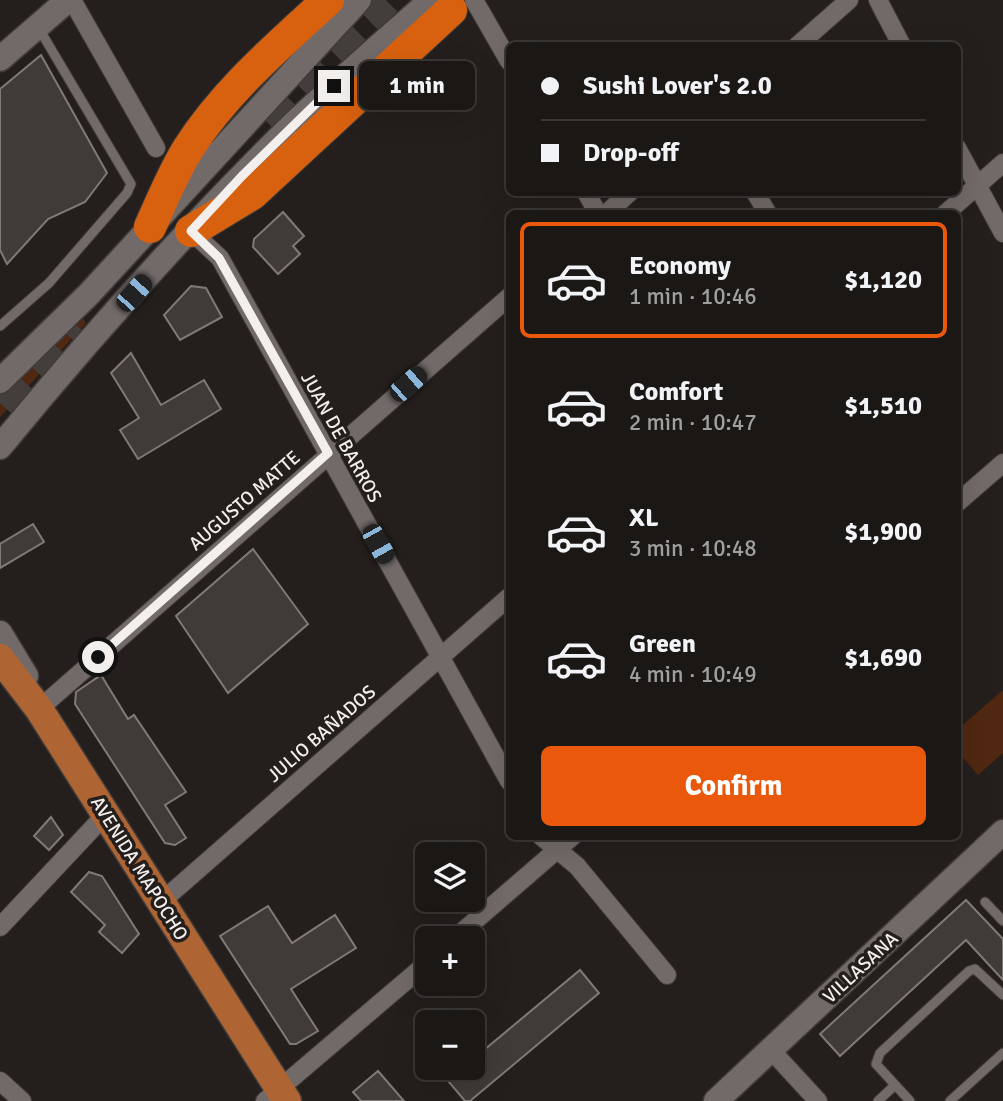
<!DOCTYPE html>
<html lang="en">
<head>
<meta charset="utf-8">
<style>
  :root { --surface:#1b1715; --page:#282422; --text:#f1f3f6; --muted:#a09fa0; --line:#393634; --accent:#ea580c }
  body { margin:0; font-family:Signika,sans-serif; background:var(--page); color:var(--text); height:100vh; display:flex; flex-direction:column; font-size:26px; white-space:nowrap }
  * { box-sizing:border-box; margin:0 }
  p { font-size:23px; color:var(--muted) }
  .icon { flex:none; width:38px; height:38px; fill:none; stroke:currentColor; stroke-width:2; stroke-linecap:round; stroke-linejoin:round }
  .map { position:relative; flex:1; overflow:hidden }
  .sheet { position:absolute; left:506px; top:210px; width:455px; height:630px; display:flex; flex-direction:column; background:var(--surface); border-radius:10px; box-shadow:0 7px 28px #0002,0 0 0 2px var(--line) }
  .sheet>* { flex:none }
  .hud { position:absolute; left:506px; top:42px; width:455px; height:154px; border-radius:10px; box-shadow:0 7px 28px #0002,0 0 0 2px var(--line); display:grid; align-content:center; height:154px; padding:0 35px; background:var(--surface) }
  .tools { position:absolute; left:415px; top:842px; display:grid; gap:14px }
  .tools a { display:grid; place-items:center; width:70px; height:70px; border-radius:10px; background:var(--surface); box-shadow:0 7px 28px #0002,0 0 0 2px var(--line); font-size:35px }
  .end { position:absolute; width:32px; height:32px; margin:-16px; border:9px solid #f3efed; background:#111; box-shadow:0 0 0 4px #111 }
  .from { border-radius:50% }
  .bubble { position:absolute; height:49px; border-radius:10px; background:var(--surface); box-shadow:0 7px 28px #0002,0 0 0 2px var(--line); font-size:23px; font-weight:700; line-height:49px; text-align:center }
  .car { position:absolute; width:21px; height:42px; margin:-21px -10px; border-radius:9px; box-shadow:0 0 5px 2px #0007; background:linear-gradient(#222 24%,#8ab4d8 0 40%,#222 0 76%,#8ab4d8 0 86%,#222 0) }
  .hud b { display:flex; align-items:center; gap:24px; height:66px; font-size:26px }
  .hud b+b { border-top:2px solid var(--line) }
  .hud i { width:18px; height:18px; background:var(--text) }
  ul { padding:12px 0 0; list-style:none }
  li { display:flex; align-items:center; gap:21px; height:116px; margin:0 14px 10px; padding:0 21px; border:4px solid transparent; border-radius:10px }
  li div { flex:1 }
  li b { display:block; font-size:26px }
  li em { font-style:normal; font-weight:700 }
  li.active { border-color:var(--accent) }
  li>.icon { width:63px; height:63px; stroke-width:1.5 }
  .button { display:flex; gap:14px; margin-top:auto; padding:14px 35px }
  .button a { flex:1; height:80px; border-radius:10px; background:var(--accent); color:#fff; font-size:28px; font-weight:700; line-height:80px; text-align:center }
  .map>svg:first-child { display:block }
  .green { fill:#502812 }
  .building { fill:#403a38; stroke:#807a77; stroke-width:2 }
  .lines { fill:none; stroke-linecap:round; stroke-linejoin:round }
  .highway-tunnel { stroke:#433e3b; stroke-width:32; stroke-dasharray:32 16; stroke-linecap:butt }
  .lane-casing { stroke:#403c3a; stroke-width:11 }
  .street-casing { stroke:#403c3a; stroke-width:20 }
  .secondary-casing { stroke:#403c3a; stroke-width:27 }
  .primary-casing { stroke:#403c3a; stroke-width:31 }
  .highway-casing { stroke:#403c3a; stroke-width:34 }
  .lane { stroke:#716a68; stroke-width:9 }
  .street { stroke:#716a68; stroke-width:18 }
  .secondary { stroke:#716a68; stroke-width:24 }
  .primary { stroke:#af6533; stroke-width:28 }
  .highway { stroke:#d8610f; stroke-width:32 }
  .route { stroke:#f3efed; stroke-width:9 }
  .labels { text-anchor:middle; stroke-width:7; stroke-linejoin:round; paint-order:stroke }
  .street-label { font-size:19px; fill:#f3efed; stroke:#241f1c }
</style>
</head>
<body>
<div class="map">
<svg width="1003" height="1101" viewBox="0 0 1003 1101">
  <rect width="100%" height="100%" fill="#241f1c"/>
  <!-- green -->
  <path class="green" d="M83 319 86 323 0 417V397Z
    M1003 690V753L978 775 957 751V730Z"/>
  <!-- building -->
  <path class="building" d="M41 55 107 173 85 202 48 219 7 264 0 250V89Z
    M283 212 304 236 293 246 300 254 278 274 253 247 254 239Z
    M191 286 206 288 222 317 180 340 164 315Z
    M131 353 161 405 204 380 221 409 138 459 120 430 139 418 111 373Z
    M33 524 44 542 0 568V544Z
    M253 549 308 624 228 693 176 616Z
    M101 675 128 719 134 715 186 792 165 805 186 838 175 845 165 843 75 704 76 692Z
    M51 817 63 835 49 850 34 836Z
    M89 872 102 876 139 934 122 953 99 932 105 925 71 892Z
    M966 900 1003 939V980L966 940 840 1056 820 1034Z
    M268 906 292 943 335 915 356 948 291 989 318 1031 296 1044H290L220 936Z
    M580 970 599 993 470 1101H465L448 1081 464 1068H472V1060Z
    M378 1071 404 1101H361L353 1092Z"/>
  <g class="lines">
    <!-- highway-tunnel -->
    <path class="highway-tunnel" d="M264 119 386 0
      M0 403 74 323"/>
    <!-- lane casing -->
    <g class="lane-casing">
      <path id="lane" d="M0 326 49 283 127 193 131 184 38 27
        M985 902 1003 921
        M878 1101 895 1085
        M910 1101 876 1064 880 1053 969 971 975 969 1003 995
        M950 1101 1003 1053"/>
    </g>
    <!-- street casing -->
    <g class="street-casing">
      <path id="street" d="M72 0 156 148
        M474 0 509 61
        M878 0 902 46
        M797 46 849 0
        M957 148 1003 233
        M586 192 598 214
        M755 192 768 214
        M606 214 630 192
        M945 214 1003 163
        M191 231 220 258 509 781
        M957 503 1003 463
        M39 709 509 297
        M541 836 577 866 667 975
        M161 902 509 597
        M0 927 106 814
        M455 938 573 836
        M771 1050 818 1101
        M0 1081 22 1101
        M265 1101 427 963"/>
    </g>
    <!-- secondary casing -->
    <g class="secondary-casing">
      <path id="secondary" d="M0 59 68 0
        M0 381 89 294 359 0
        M0 447C86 342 178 239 274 143 324 93 378 47 431 0
        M0 633 26 676
        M716 1101 1003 832"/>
    </g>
    <!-- primary casing -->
    <g class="primary-casing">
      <path id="primary" d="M0 658 39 709 287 1101"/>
    </g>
    <!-- highway casing -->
    <g class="highway-casing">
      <path id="highway" d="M150 227C162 201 173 173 188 149 224 92 278 46 328 0
        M191 231 252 194 451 10"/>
    </g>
    <!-- lane -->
    <use href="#lane" class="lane"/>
    <!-- street -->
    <use href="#street" class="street"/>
    <!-- secondary -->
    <use href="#secondary" class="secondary"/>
    <!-- primary -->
    <use href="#primary" class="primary"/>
    <!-- highway -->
    <use href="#highway" class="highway"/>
  </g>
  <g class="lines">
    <!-- route -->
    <path class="route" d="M98 657 328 453 219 258 191 231 242 176 334 86"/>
  </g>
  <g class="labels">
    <!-- street labels -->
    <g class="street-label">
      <text transform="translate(342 437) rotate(61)" y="7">JUAN DE BARROS</text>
      <text transform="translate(244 500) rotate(-41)" y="7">AUGUSTO MATTE</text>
      <text transform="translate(321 733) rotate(-41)" y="7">JULIO BAÑADOS</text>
      <text transform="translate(140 868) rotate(58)" y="7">AVENIDA MAPOCHO</text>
      <text transform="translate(860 967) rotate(-43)" y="7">VILLASANA</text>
    </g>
  </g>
</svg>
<div class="tools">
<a><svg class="icon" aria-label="layers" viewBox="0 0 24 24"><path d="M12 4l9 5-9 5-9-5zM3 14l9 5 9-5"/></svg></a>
<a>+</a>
<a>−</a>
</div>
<i class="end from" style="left:98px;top:657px"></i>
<i class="end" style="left:334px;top:86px"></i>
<div class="bubble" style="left:359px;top:61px;width:116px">1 min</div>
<i class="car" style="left:134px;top:293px;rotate:42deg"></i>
<i class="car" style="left:408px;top:384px;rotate:49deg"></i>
<i class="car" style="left:378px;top:544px;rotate:151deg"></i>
<div class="hud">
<b><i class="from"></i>Sushi Lover's 2.0</b>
<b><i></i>Drop-off</b>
</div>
<section class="sheet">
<ul>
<li class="active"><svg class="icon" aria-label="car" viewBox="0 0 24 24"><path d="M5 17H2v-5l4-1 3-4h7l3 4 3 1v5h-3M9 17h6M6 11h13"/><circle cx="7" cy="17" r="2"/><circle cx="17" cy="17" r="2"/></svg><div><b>Economy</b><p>1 min · 10:46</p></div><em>$1,120</em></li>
<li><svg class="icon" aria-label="car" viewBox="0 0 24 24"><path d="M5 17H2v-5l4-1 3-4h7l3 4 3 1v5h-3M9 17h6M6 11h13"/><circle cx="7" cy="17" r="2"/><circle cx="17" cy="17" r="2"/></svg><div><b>Comfort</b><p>2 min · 10:47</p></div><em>$1,510</em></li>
<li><svg class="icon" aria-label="car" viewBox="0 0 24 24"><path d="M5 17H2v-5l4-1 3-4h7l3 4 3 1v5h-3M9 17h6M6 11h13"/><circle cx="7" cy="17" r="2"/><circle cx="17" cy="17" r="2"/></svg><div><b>XL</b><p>3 min · 10:48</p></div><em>$1,900</em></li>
<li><svg class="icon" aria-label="car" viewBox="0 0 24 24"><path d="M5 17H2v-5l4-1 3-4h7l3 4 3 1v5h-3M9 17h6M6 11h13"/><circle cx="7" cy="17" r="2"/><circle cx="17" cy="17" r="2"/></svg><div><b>Green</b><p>4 min · 10:49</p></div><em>$1,690</em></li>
</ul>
<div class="button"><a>Confirm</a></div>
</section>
</div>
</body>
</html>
